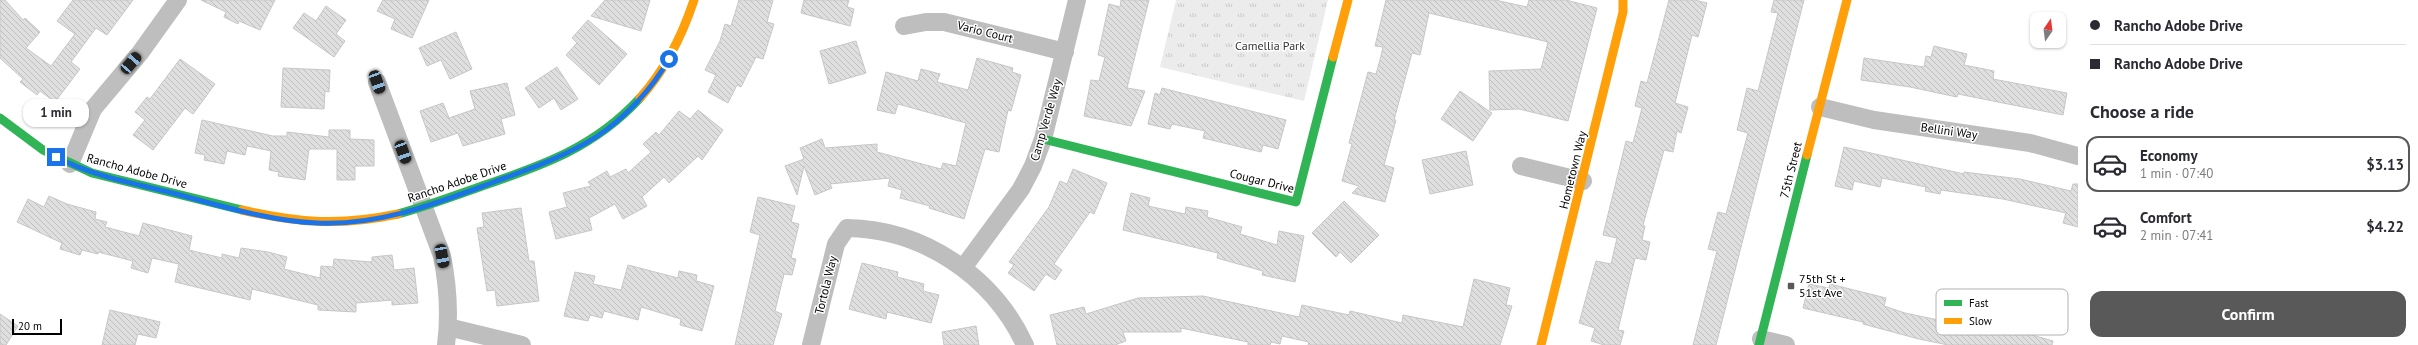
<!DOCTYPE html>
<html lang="en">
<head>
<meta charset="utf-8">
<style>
  :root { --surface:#fff; --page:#f2f2f3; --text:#2b2b33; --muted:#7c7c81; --line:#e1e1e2; --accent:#595959 }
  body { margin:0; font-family:"PT Sans",sans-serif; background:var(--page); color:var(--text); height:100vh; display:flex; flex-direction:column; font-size:15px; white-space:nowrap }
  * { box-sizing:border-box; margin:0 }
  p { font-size:13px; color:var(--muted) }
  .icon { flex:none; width:22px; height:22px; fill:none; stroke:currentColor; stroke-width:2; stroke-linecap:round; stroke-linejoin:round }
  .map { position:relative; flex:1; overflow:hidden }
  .sheet { display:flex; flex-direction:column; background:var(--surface); width:340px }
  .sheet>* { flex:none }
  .banner { display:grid; align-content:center; height:88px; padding:0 12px; background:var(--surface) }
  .needle { width:26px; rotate:14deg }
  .buttons { position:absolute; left:2030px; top:12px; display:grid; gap:8px }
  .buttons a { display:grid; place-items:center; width:36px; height:36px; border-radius:8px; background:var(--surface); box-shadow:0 1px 3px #0004; font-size:20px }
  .scale { position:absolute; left:12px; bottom:10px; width:50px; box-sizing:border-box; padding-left:4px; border:2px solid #000; border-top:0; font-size:11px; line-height:14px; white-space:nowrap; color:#000; -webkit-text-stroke:3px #fff; paint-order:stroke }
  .end { position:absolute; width:18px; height:18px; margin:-9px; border:5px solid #1a73e8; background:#fff; box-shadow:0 0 0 2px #fff }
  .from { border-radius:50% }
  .bubble { position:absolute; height:28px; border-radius:12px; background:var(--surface); box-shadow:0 1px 3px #0004; font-size:13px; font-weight:600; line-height:28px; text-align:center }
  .car { position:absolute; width:12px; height:24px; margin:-12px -6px; border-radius:5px; box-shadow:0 0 3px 1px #0007; background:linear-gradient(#222 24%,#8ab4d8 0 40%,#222 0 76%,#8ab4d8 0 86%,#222 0) }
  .banner b { display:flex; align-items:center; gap:14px; height:38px; font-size:15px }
  .banner b+b { border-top:1px solid var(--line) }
  .banner i { width:10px; height:10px; background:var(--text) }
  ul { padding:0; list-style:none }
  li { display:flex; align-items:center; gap:12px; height:56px; margin:0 8px 6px; padding:0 4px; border:2px solid transparent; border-radius:12px }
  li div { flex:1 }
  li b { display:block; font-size:15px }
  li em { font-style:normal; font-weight:600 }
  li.selected { border-color:var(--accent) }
  li>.icon { width:36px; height:36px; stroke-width:1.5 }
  h2 { padding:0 12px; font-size:18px; line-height:48px }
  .action { display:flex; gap:8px; margin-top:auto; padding:8px 12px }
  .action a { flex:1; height:46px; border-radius:12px; background:var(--accent); color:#fff; font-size:16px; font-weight:600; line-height:46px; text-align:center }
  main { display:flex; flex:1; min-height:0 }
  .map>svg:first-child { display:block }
  .park { fill:url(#park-tufts) }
  .building { fill:url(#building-back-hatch); stroke:#c7c7c7 }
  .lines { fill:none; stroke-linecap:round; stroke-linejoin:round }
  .street { stroke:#bebebe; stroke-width:18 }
  .fast { stroke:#30b455; stroke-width:9 }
  .slow { stroke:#ff9f0a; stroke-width:9 }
  .route { stroke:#1a73e8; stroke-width:5 }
  .poi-dot { fill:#595959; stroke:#fff; stroke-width:1.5 }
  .labels { text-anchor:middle; stroke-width:3; stroke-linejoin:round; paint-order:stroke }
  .street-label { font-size:12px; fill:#000; stroke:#fff }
  .park-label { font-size:12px; fill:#333; stroke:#fff }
  .poi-label { font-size:12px; fill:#000; stroke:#fff; text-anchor:start }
  .key { fill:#fff; stroke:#b2b2b2; stroke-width:1 }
  .key-label { font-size:11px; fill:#000 }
</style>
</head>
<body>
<main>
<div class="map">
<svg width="2078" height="345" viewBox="0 0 2078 345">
  <defs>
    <pattern id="park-tufts" width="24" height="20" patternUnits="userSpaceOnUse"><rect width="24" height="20" fill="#ececec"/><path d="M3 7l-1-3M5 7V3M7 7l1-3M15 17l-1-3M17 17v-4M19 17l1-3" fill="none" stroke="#c9c9c9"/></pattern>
    <pattern id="building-back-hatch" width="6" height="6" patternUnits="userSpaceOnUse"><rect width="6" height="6" fill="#dfdfdf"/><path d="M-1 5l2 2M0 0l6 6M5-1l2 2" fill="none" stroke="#bebebe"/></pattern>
  </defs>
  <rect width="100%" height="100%" fill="#fff"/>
  <!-- park -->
  <path class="park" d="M1176 0H1328L1304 101 1160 67Z"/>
  <!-- building -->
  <path class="building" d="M0 0H5L23 20 25 18 40 32 26 48 51 66 75 34 57 21 73 0H133L107 35 96 28 71 62 80 69 55 102 40 91 37 95 20 82 23 79 0 58Z
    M201 0H275L260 30 239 21 238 24 224 17 226 12Z
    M383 0H429L412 38 391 29 395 19 377 11Z
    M605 0H650L641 31 591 16Z
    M739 0H773L767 22 774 24 763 59 756 57 741 87 737 85 728 103 708 92 716 75 705 70 720 41 725 24 731 26Z
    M804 0H849L847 7 854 9 850 26 801 13Z
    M1121 0H1149L1127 88 1145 91 1131 126 1084 116 1091 80 1099 81 1105 57 1098 55 1109 4 1120 7Z
    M1386 0H1495L1527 7 1529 0H1566L1597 8 1568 121 1519 109 1490 110 1489 71 1541 69 1548 42 1429 13 1420 55 1412 53 1394 120H1396L1384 165 1394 168 1385 202 1352 193 1359 186 1342 181 1352 144 1349 143 1368 72 1376 74 1380 60 1383 47 1375 46Z
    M1669 0H1695L1707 3 1698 37 1692 35 1675 103 1688 107 1681 133 1677 131 1673 152 1664 150 1659 168 1643 225 1645 226 1642 240 1650 242 1646 260 1635 258 1618 330 1624 331 1620 345H1604L1591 341 1595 328 1579 323 1596 261 1611 264 1617 238 1603 235 1626 141 1633 143 1642 108 1635 106 1641 81 1647 83Z
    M1774 0H1804L1716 345H1693L1717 251 1708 249 1718 212 1726 214 1748 133 1737 130 1747 88 1758 91 1778 13 1771 12Z
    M326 6 346 20 336 34 345 41 334 57 293 28 304 13 316 21Z
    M588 20 627 54 599 85 566 55 577 43 572 38Z
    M456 32 472 69 450 79 441 60 427 66 419 48Z
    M856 41 866 73 829 84 820 51Z
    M1934 46 1967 54 1964 65 1994 71 1993 79 2067 93 2063 115 1958 94 1957 97 1910 87 1861 80 1864 58 1924 67 1926 56 1931 57Z
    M977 58 1013 68 1012 72 1021 75 1011 111 1008 110 999 152 985 149 964 219 929 208 930 206 900 198 902 190 888 186 890 178 830 184 832 188 815 195 804 166 797 195 785 166 804 159 800 148 822 139 825 148 877 144V152L941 169 943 163 956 166 966 123 898 104 895 114 877 110 886 72 918 81 921 69 940 74 937 82 968 90Z
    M180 59 215 84 193 114 185 108 153 150 133 135 145 120 135 112 147 97 150 99Z
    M557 67 578 99 561 110 554 98 539 108 525 88Z
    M283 68 330 70 329 92 325 91 324 109 281 107Z
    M507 83 515 115 501 119 505 134 463 146 458 133 431 142 420 111 443 103 449 118 475 109 470 91Z
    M1162 88 1286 120 1278 149 1263 145 1261 152 1203 138 1205 131 1172 124 1170 129 1148 124 1155 93 1160 95Z
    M1460 91 1492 113 1473 141 1441 119Z
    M698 110 723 130 702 160 698 156 669 183 664 177 642 197 647 206 623 219 615 204 589 218 592 230 556 239 549 212 567 207 563 193 591 186 588 182 607 171 610 177 626 169 628 173 651 152 643 144 656 132 659 135 679 111 690 119Z
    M202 120 273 136H287V132L329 137V130H350V139L374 140V166H355V180H337V149H309L305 180 278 176 279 172 269 170 271 151 247 146 245 155 227 151 224 164 204 160 205 155 195 153Z
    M1844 147 1964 174V172L2020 179 2071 191 2073 184H2078V227L2063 223 2066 213 2003 199 1941 190 1940 194 1925 191 1926 187 1882 178 1880 187 1854 181 1852 190 1835 186Z
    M1466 151 1473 185 1430 194 1422 160Z
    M1073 169 1107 183 1094 214 1090 212 1054 264 1062 270 1055 280 1046 274 1034 291 1008 273 1014 265 1009 262 1049 207 1060 181 1067 184Z
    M1131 193 1150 198 1148 206 1185 214 1186 207 1208 211 1207 217 1242 227 1240 234 1277 245 1279 231 1304 236 1295 282 1262 275 1263 271 1217 258 1218 253 1123 230Z
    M49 196 67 204 96 212 95 219 107 222 105 227 139 236 143 223 192 236 189 250 222 258V254L239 258 241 248 268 252 287 257 284 269 320 278 321 266 333 267 334 259 372 262V257L392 255 394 270 414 268 418 303 392 305V300L356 303V312L318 310V305L252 289 250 300 175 282 179 264 152 258 148 273 131 268 133 261 98 252V254L82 250 80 255 60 249 62 243 17 222 28 199 44 207Z
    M758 197 795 206 791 222 799 224 791 258 796 259 792 275 784 274 775 311 782 314 773 345H735L760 235 750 232Z
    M1344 201 1379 235 1351 263 1340 252 1336 257 1312 233Z
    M521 208 529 261H534L539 301 497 306 495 290 487 291 477 228 484 227 482 213Z
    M862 263 898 272 897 277 924 284 923 291 939 295 931 323 887 312 886 319 849 309Z
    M628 265 678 278 679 271 697 275 696 281 714 286 702 331 680 325 681 319 641 307 638 320 604 311 602 318 590 315 588 321 564 316 575 272 595 276 593 284 621 290Z
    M1474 279 1510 288 1506 305 1512 306 1500 345H1308L1309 342 1282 336 1280 344 1271 342 1270 345H1248V342L1181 328V332H1123L1126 341 1115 345H1057L1050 315 1084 307 1086 314 1138 298 1203 296 1299 317 1302 305 1349 315 1350 311 1402 323 1403 315 1463 327Z
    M1809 284 1829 288 1830 284 1886 298 1884 306 1905 313 1943 321 1945 311 1965 315 1964 319 2004 328 2010 304 2023 307 2018 331 2053 341 2052 345H1948L1919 339 1863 324V322L1803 308Z
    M110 310 160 322 156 338 138 334 135 345H102Z
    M0 314 18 326 6 345H0Z
    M976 326 979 345H944L942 332Z"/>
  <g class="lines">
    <!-- street -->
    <path class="street" d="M904 26 926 22H944L1065 52
      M377 82 442 256C448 286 450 314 446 345
      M1820 107 1874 120 2030 143 2078 156
      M70 164 93 109 140 53 178 0
      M1521 166 1583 181
      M963 268 1021 189 1033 166 1043 139 1077 0
      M448 327 522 345
      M1761 339 1786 345
      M811 345 836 244 847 228C923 229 993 276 1025 345"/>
    <!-- fast -->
    <path class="fast" d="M0 118 43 150 92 173 242 210
      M1043 139 1296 202 1333 57
      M398 214C427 206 454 196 482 186 544 165 595 147 640 98
      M1759 345 1807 155"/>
    <!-- slow -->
    <path class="slow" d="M1333 57 1348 0
      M640 98C666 69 682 36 694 0
      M1807 155 1847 0
      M242 210C298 223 341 226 398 214
      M1541 345 1623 12V0"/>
  </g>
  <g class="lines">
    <!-- route -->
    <path class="route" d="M56 157C92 176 133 183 172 193 219 205 268 221 317 223 379 226 437 203 494 182 529 169 564 157 596 137 625 118 652 89 669 59"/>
  </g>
  <!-- markers -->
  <rect class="poi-dot" x="1787" y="282" width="8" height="8" rx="2"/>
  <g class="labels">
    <!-- street labels -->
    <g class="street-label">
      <text transform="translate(985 32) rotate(14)" y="4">Vario Court</text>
      <text transform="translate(1046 120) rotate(-74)" y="4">Camp Verde Way</text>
      <text transform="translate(1949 131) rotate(8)" y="4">Bellini Way</text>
      <text transform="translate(1573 170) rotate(-76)" y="4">Hometown Way</text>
      <text transform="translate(1791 170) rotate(-76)" y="4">75th Street</text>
      <text transform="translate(137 171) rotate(15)" y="4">Rancho Adobe Drive</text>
      <text transform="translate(1262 181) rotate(14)" y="4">Cougar Drive</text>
      <text transform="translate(457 182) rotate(-19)" y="4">Rancho Adobe Drive</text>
      <text transform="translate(826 285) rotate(-76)" y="4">Tortola Way</text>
    </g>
    <!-- park labels -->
    <g class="park-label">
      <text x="1270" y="50">Camellia Park</text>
    </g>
    <!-- poi labels -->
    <g class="poi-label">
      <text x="1799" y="283">75th St +<tspan x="1799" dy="14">51st Ave</tspan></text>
    </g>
  </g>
  <!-- legend -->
  <rect x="1936" y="289" width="132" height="46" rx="6" class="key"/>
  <rect x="1944" y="300" width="18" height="6" fill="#30b455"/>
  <rect x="1944" y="318" width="18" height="6" fill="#ff9f0a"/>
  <g class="key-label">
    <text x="1969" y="307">Fast</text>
    <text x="1969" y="325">Slow</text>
  </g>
</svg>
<div class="buttons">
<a><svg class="needle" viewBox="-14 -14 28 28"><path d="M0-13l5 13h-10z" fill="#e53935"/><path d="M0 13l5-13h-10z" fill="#7c7c81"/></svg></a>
</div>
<div class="scale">20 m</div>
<i class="end from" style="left:669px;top:59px"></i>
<i class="end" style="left:56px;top:157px"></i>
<div class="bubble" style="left:23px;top:99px;width:66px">1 min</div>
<i class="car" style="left:131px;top:63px;rotate:41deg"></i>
<i class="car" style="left:377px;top:82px;rotate:160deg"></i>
<i class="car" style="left:403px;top:152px;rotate:160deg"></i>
<i class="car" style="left:442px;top:256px;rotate:169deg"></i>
</div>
<section class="sheet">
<div class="banner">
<b><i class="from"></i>Rancho Adobe Drive</b>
<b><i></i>Rancho Adobe Drive</b>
</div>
<h2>Choose a ride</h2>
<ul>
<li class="selected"><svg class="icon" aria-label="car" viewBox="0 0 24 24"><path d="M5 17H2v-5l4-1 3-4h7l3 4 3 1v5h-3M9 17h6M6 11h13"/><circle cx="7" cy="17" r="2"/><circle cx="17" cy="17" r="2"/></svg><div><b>Economy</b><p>1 min · 07:40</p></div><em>$3.13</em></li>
<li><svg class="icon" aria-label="car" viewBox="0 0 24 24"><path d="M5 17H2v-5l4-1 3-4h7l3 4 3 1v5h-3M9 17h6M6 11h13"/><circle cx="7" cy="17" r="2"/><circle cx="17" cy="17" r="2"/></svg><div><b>Comfort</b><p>2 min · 07:41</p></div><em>$4.22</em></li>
</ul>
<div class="action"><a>Confirm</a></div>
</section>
</main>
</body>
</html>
